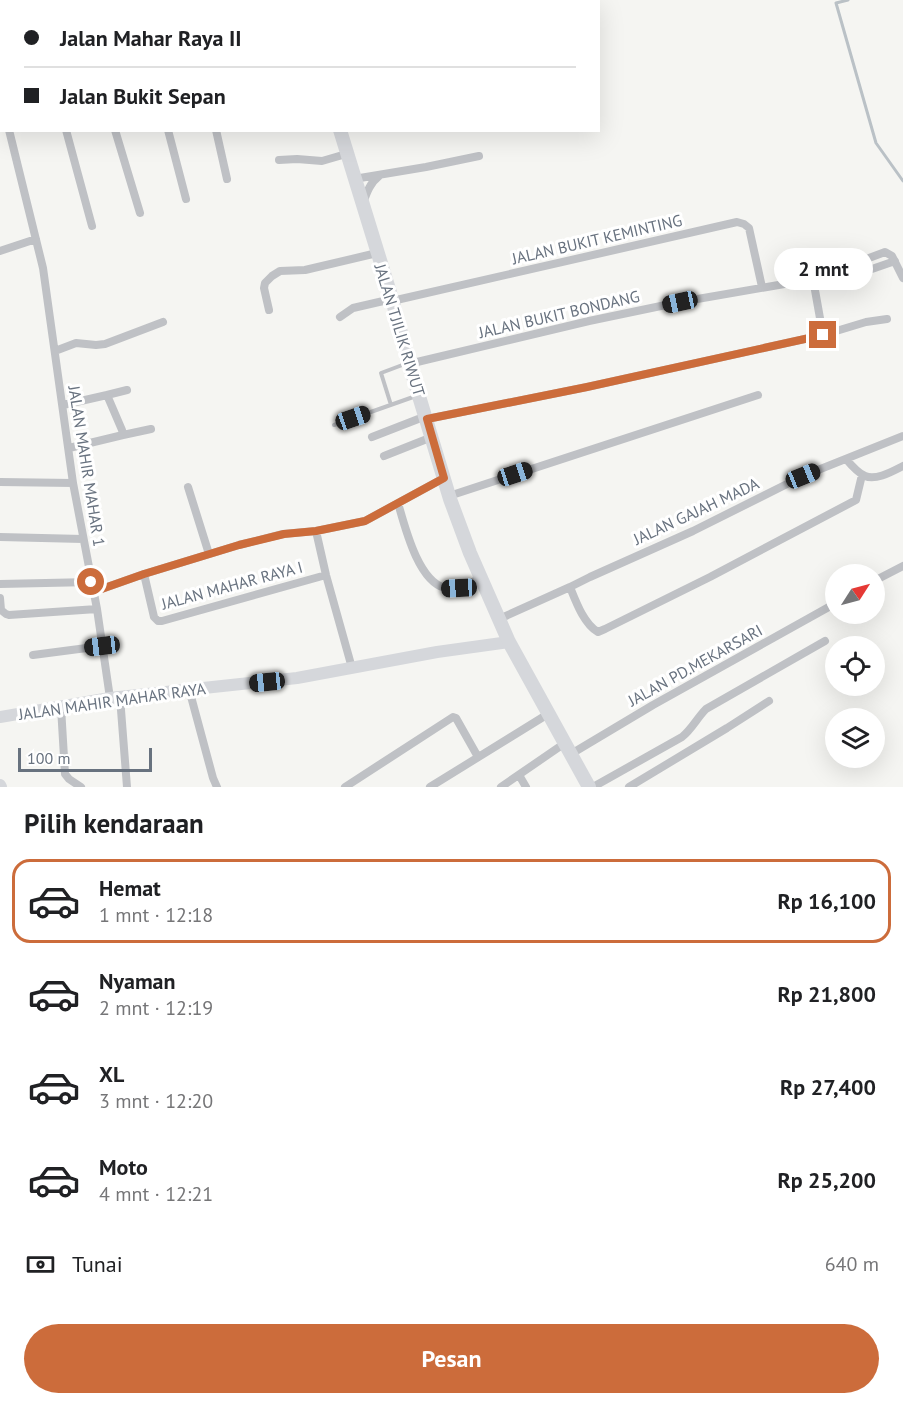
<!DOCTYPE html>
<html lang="id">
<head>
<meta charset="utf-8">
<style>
  :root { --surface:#fff; --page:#f6f6f6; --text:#202124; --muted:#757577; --line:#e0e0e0; --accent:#cc6c3b }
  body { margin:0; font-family:"PT Sans",sans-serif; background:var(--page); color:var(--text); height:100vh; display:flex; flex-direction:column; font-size:22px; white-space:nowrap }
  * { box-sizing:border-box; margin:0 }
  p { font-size:20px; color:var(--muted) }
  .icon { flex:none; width:33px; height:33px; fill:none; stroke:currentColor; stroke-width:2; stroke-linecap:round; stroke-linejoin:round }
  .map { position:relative; height:787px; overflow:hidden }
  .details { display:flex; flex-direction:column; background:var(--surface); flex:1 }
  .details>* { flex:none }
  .guide { position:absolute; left:0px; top:0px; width:600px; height:132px; box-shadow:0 6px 24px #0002; display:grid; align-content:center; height:132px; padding:0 24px; background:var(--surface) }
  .needle { width:39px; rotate:54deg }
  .fabs { position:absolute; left:825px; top:564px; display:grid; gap:12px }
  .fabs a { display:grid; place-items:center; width:60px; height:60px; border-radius:50%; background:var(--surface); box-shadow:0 6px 24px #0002; font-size:30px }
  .scale { position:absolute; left:18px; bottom:15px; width:134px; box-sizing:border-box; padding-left:6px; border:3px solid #68727f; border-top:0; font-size:16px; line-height:21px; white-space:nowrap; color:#68727f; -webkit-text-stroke:4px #fff; paint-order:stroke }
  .end { position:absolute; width:27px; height:27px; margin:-14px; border:8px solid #cc6c3b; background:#fff; box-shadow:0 0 0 3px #fff }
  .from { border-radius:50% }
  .bubble { position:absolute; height:42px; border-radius:21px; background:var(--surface); box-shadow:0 6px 24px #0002; font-size:20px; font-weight:700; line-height:42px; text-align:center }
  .car { position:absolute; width:18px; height:36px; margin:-18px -9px; border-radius:8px; box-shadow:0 0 4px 2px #0007; background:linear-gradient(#222 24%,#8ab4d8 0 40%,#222 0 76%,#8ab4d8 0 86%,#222 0) }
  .guide b { display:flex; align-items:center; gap:21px; height:57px; font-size:22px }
  .guide b+b { border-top:2px solid var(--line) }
  .guide i { width:15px; height:15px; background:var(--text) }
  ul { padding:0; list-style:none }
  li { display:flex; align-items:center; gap:18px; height:84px; margin:0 12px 9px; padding:0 12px; border:3px solid transparent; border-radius:18px }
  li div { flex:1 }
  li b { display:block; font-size:22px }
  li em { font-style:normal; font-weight:700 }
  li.selected { border-color:var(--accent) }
  li>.icon { width:54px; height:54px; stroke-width:1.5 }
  h2 { padding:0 24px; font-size:27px; line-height:72px }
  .pay { display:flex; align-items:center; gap:15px; height:66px; padding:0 24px; font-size:22px }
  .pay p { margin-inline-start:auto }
  .cta { display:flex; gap:12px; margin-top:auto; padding:12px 24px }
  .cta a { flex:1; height:69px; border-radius:36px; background:var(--accent); color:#fff; font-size:24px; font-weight:700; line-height:69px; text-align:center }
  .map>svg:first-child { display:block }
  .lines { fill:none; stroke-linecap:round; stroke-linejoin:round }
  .stream { stroke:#bac1c6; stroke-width:3 }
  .service { stroke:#bfc1c5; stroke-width:4 }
  .minor { stroke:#bfc1c5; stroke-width:8 }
  .secondary { stroke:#d5d7db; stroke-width:12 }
  .trunk { stroke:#d5d7db; stroke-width:14 }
  .route { stroke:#cc6c3b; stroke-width:8 }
  .labels { text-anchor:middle; stroke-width:6; stroke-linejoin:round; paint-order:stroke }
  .street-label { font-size:16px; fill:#68727f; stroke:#fff }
</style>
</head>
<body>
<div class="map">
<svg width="903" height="787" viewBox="0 0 903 787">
  <rect width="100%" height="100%" fill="#f5f5f2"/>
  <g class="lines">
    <!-- stream -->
    <path class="stream" d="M848 0 836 3 876 143 903 181"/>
    <!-- service -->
    <path class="service" d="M391 405 381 373 405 364
      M334 425 416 396"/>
    <!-- minor -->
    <path class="minor" d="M34 0V2
      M80 0V2
      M134 0 135 2
      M182 0 183 2
      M396 0V2
      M0 100 2 105
      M9 130 43 268 73 483 97 609 110 698
      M66 130 92 226
      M115 130 140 213
      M168 130 186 199
      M216 130 227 179
      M279 160 297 159 322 161 346 154
      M354 179 426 167 479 156
      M363 203C367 192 370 183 379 176
      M0 251 36 239
      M840 269 841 277 846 278 895 261
      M813 279 823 335
      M392 301 737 222 744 224 749 228 762 287
      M269 310 264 288 265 283 272 276 280 271 305 270 377 253
      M340 317 353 308 392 299
      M55 351 76 343 96 345 105 344 163 322
      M417 362 589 321 680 302 813 279 885 252 892 256 903 278
      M107 395 127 390
      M63 405 107 395 122 430 123 435 69 448
      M427 419 587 387 823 335 866 322 887 319
      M123 435 151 429
      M372 437 426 416
      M384 456 432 437
      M846 459C851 465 858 473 865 476 876 481 893 471 903 466
      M862 475 856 500 710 577 605 629 598 632C584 624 576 602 570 587L590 577 693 531 803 476 903 436
      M0 482 73 483
      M188 487 209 554
      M449 496 758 395
      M398 503C405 527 418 581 445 588 457 591 470 583 481 578
      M316 531 326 575 352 668
      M0 537 83 539
      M144 574 154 617 158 621H162L326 575
      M874 581 903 566
      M0 584 91 582
      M93 592 144 574 239 545 283 534 316 531 365 521 444 478
      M0 598 1 610 6 614 9 615 97 609
      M499 619 570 587
      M33 655 102 646
      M189 689 213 778 217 787
      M120 697 127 787
      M61 707 65 774 69 779 81 787
      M571 754 653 705 836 603
      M519 775 526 787
      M345 787 453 717 456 718 478 757
      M430 787 548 714
      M501 787 565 743
      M593 787 682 737C692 729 697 718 706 709L825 641
      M629 787 727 728 769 701"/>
    <!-- secondary -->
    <path class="secondary" d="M0 717 110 698 297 678 437 652 509 642
      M0 785 1 787"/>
    <!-- trunk -->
    <path class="trunk" d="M301 0V2
      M340 130 392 299 409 363 450 499 470 553 509 642 589 787"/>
  </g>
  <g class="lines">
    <!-- route -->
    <path class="route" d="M91 582 93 592 144 574 239 545 284 534 316 531 365 521 444 478 427 419 587 387 823 335"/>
  </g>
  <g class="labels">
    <!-- street labels -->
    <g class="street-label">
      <text transform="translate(597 239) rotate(-13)" y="6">JALAN BUKIT KEMINTING</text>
      <text transform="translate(559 314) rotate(-13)" y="6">JALAN BUKIT BONDANG</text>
      <text transform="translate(400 330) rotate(73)" y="6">JALAN TJILIK RIWUT</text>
      <text transform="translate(87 466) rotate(81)" y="6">JALAN MAHIR MAHAR 1</text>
      <text transform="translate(696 511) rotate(-25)" y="6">JALAN GAJAH MADA</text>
      <text transform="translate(232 585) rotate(-15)" y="6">JALAN MAHAR RAYA I</text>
      <text transform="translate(695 665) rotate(-29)" y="6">JALAN PD.MEKARSARI</text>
      <text transform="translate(112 701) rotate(-8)" y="6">JALAN MAHIR MAHAR RAYA</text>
    </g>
  </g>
</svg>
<div class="fabs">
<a><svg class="needle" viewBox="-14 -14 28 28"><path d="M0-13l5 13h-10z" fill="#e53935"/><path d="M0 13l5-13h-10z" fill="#757577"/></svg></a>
<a><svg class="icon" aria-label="locate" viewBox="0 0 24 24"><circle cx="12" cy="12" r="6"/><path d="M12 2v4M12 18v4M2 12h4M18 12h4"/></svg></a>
<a><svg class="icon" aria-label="layers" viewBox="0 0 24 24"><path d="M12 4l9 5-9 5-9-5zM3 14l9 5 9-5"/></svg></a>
</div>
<div class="scale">100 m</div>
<i class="end from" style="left:91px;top:582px"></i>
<i class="end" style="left:823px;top:335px"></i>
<div class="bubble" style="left:774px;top:248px;width:99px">2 mnt</div>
<i class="car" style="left:680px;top:302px;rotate:258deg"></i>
<i class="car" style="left:353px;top:418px;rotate:71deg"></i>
<i class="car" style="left:515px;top:474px;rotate:72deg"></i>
<i class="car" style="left:803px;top:476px;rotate:68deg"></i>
<i class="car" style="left:459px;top:588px;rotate:267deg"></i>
<i class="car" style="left:102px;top:646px;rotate:263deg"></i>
<i class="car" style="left:267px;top:682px;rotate:264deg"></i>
<div class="guide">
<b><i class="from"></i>Jalan Mahar Raya II</b>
<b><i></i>Jalan Bukit Sepan</b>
</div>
</div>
<section class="details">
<h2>Pilih kendaraan</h2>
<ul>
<li class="selected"><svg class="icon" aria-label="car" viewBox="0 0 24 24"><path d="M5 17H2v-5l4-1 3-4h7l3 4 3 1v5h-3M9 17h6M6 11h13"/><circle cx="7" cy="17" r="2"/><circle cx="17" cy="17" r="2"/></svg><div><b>Hemat</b><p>1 mnt · 12:18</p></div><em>Rp 16,100</em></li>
<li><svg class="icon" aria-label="car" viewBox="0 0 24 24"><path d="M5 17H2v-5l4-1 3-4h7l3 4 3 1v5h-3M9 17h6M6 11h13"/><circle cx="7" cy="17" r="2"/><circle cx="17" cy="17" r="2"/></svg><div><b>Nyaman</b><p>2 mnt · 12:19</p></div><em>Rp 21,800</em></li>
<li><svg class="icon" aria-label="car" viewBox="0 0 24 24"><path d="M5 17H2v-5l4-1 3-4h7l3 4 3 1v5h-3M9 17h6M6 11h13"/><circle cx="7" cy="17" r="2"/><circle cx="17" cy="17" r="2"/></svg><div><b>XL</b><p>3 mnt · 12:20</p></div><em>Rp 27,400</em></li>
<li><svg class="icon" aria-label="car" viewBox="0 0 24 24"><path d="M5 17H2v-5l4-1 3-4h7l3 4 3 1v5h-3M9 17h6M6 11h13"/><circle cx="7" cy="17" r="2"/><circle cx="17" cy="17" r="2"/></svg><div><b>Moto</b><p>4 mnt · 12:21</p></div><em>Rp 25,200</em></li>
</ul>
<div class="pay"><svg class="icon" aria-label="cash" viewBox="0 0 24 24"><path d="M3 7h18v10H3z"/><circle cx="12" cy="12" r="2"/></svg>Tunai<p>640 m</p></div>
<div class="cta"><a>Pesan</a></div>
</section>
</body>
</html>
